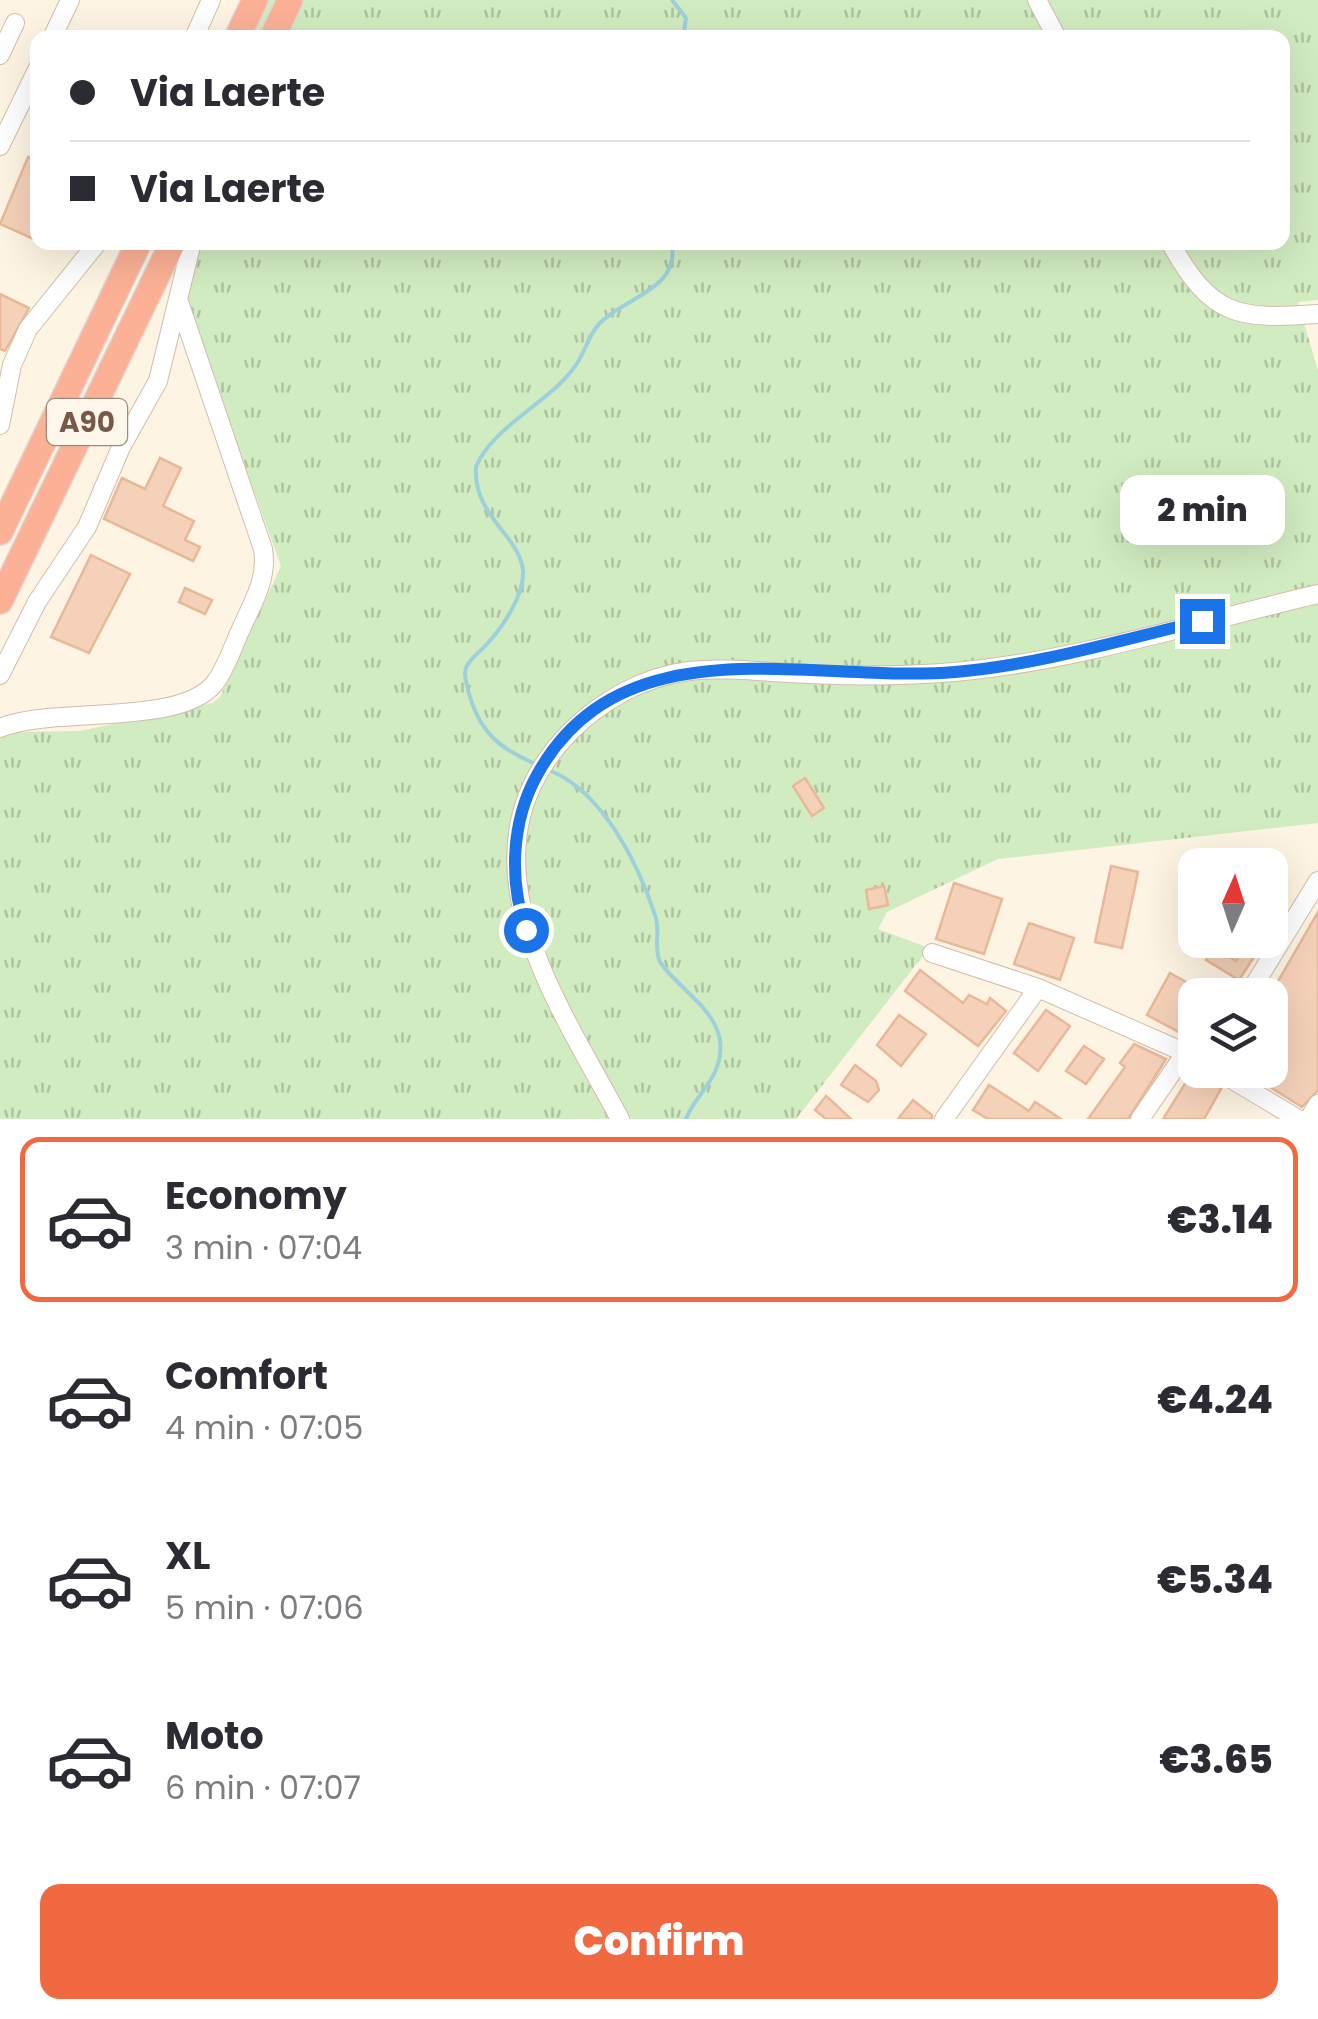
<!DOCTYPE html>
<html lang="en">
<head>
<meta charset="utf-8">
<style>
  :root { --surface:#fff; --page:#f7f7f7; --text:#2b2b33; --muted:#7c7c81; --line:#e1e1e2; --accent:#f06940 }
  body { margin:0; font-family:Poppins,sans-serif; background:var(--page); color:var(--text); height:100vh; display:flex; flex-direction:column; font-size:38px; white-space:nowrap }
  * { box-sizing:border-box; margin:0 }
  p { font-size:32px; color:var(--muted) }
  .icon { flex:none; width:55px; height:55px; fill:none; stroke:currentColor; stroke-width:2; stroke-linecap:round; stroke-linejoin:round }
  .map { position:relative; height:1119px; overflow:hidden }
  .drawer { display:flex; flex-direction:column; background:var(--surface); flex:1 }
  .drawer>* { flex:none }
  .top-card { position:absolute; left:30px; top:30px; width:1260px; height:220px; border-radius:20px; box-shadow:0 10px 40px #0002; display:grid; align-content:center; height:220px; padding:0 40px; background:var(--surface) }
  .needle { width:65px; rotate:3deg }
  .fabs { position:absolute; left:1178px; top:848px; display:grid; gap:20px }
  .fabs a { display:grid; place-items:center; width:110px; height:110px; border-radius:20px; background:var(--surface); box-shadow:0 10px 40px #0002; font-size:50px }
  .end { position:absolute; width:45px; height:45px; margin:-22px; border:12px solid #1a73e8; background:#fff; box-shadow:0 0 0 5px #fff }
  .from { border-radius:50% }
  .bubble { position:absolute; height:70px; border-radius:20px; background:var(--surface); box-shadow:0 10px 40px #0002; font-size:32px; font-weight:800; line-height:70px; text-align:center }
  .top-card b { display:flex; align-items:center; gap:35px; height:95px; font-size:38px }
  .top-card b+b { border-top:2px solid var(--line) }
  .top-card i { width:25px; height:25px; background:var(--text) }
  ul { padding:18px 0 0; list-style:none }
  li { display:flex; align-items:center; gap:30px; height:165px; margin:0 20px 15px; padding:0 20px; border:5px solid transparent; border-radius:20px }
  li div { flex:1 }
  li b { display:block; font-size:38px }
  li em { font-style:normal; font-weight:800 }
  li.active { border-color:var(--accent) }
  li>.icon { width:90px; height:90px; stroke-width:1.5 }
  .button { display:flex; gap:20px; margin-top:auto; padding:20px 40px }
  .button a { flex:1; height:115px; border-radius:20px; background:var(--accent); color:#fff; font-size:40px; font-weight:800; line-height:115px; text-align:center }
  .map>svg:first-child { display:block }
  .grass { fill:url(#grass-tufts) }
  .lines { fill:none; stroke-linecap:round; stroke-linejoin:round }
  .stream { stroke:#9cd1db; stroke-width:4 }
  .building { fill:#f5d1b9; stroke:#e9b898; stroke-width:2.5 }
  .minor-casing { stroke:#d2bdab; stroke-width:20 }
  .highway-casing { stroke:#dfd7d3; stroke-width:28 }
  .minor { stroke:#fff; stroke-width:18 }
  .highway { stroke:#fcb196; stroke-width:25 }
  .route { stroke:#1a73e8; stroke-width:12 }
  .labels { text-anchor:middle; stroke-width:8; stroke-linejoin:round; paint-order:stroke }
  .shield { fill:#fff7eb; stroke:#a08878; stroke-width:2.5 }
  .shield-label { font-size:28px; font-weight:bold; fill:#785947 }
</style>
</head>
<body>
<div class="map">
<svg width="1318" height="1119" viewBox="0 0 1318 1119">
  <defs>
    <pattern id="grass-tufts" width="24" height="20" patternUnits="userSpaceOnUse" patternTransform="scale(2.5)"><rect width="24" height="20" fill="#d2ecc1"/><path d="M3 7l-1-3M5 7V3M7 7l1-3M15 17l-1-3M17 17v-4M19 17l1-3" fill="none" stroke="#afc29f"/></pattern>
  </defs>
  <rect width="100%" height="100%" fill="#fef4e3"/>
  <!-- grass -->
  <path class="grass" d="M250 0H1318V300L1298 302 1318 371V823L998 859 887 912 878 929 929 948 796 1119H0V732L80 731 212 703 220 697 281 566 186 302 158 243 1282 242V38L233 37Z"/>
  <g class="lines">
    <!-- stream -->
    <path class="stream" d="M672 0 686 18 683 38
      M538 765C499 749 479 732 468 690 467 683 463 675 466 668 469 659 480 652 486 645 502 628 525 595 523 570 519 535 473 516 476 467 491 428 549 402 573 369 585 355 587 336 600 323 624 298 683 288 671 242
      M551 771C603 793 638 863 655 915 661 931 653 946 660 962 684 997 738 1019 715 1072 707 1089 692 1102 686 1119"/>
  </g>
  <!-- building -->
  <path class="building" d="M28 157 38 161V241L0 224Z
    M0 294 29 308 5 351 0 349Z
    M160 458 181 468 163 506 194 521 185 540 200 547 193 561 104 519 122 478 145 489Z
    M91 555 130 574 89 653 51 637Z
    M185 588 212 600 205 614 179 602Z
    M805 778 824 808 812 816 793 786Z
    M1111 866 1138 872 1122 948 1095 942Z
    M954 883 1002 899 984 954 936 939Z
    M884 886 888 905 869 909 866 890Z
    M1318 912V1090L1302 1107 1243 1070H1270V995Z
    M1029 923 1074 938 1060 980 1014 964Z
    M1248 940H1265L1239 980 1206 960 1214 947 1236 961Z
    M920 970 963 1003 969 995 987 1004 990 998 1006 1011 978 1046 905 991Z
    M1170 973 1210 995H1195V1029L1190 1038 1147 1015Z
    M1046 1010 1070 1026 1038 1071 1014 1053Z
    M899 1015 926 1034 901 1066 877 1045Z
    M1134 1044 1166 1059 1128 1119H1088L1125 1067 1120 1063Z
    M1084 1046 1104 1059 1086 1084 1066 1071Z
    M855 1065 876 1081 879 1090 868 1102 841 1085Z
    M1193 1071 1221 1089 1204 1119H1163Z
    M989 1085 1029 1111 1035 1102 1061 1119H988L973 1110Z
    M826 1096 835 1104 851 1119H826L815 1110Z
    M913 1100 932 1115V1119H898Z"/>
  <g class="lines">
    <!-- minor casing -->
    <g class="minor-casing">
      <path id="minor" d="M1037 0 1057 38
        M52 38 70 0
        M194 38 211 0
        M0 55 15 23
        M0 146 38 68
        M1170 242C1211 317 1238 320 1318 314
        M0 425 12 365 28 329 98 242
        M0 675 37 602 87 527 121 447 158 381 192 242
        M0 728C52 706 178 727 214 684 226 669 233 646 241 629 253 602 268 579 263 549L179 302
        M932 953 1038 988 1195 1057
        M1248 995 1318 881
        M1216 1070 1298 1119
        M620 1119C557 1001 451 853 570 732 602 700 643 677 689 671 717 668 744 670 772 672 832 676 895 677 954 672 1072 662 1202 621 1318 594
        M944 1119 1038 988
        M1140 1119 1186 1052
        M1309 1119 1318 1104"/>
    </g>
    <!-- highway casing -->
    <g class="highway-casing">
      <path id="highway" d="M237 38 255 0
        M272 38 290 0
        M0 532 139 242
        M0 601 173 242"/>
    </g>
    <!-- minor -->
    <use href="#minor" class="minor"/>
    <!-- highway -->
    <use href="#highway" class="highway"/>
  </g>
  <g class="lines">
    <!-- route -->
    <path class="route" d="M526 930C509 881 511 822 537 775 622 620 813 684 955 672 1038 665 1121 640 1202 621"/>
  </g>
  <g class="labels">
    <!-- shield labels -->
    <rect class="shield" x="47" y="399" width="80" height="46" rx="8"/>
    <g class="shield-label">
      <text x="87" y="432">A90</text>
    </g>
  </g>
</svg>
<div class="fabs">
<a><svg class="needle" viewBox="-14 -14 28 28"><path d="M0-13l5 13h-10z" fill="#e53935"/><path d="M0 13l5-13h-10z" fill="#7c7c81"/></svg></a>
<a><svg class="icon" aria-label="layers" viewBox="0 0 24 24"><path d="M12 4l9 5-9 5-9-5zM3 14l9 5 9-5"/></svg></a>
</div>
<i class="end from" style="left:526px;top:930px"></i>
<i class="end" style="left:1202px;top:621px"></i>
<div class="bubble" style="left:1120px;top:475px;width:165px">2 min</div>
<div class="top-card">
<b><i class="from"></i>Via Laerte</b>
<b><i></i>Via Laerte</b>
</div>
</div>
<section class="drawer">
<ul>
<li class="active"><svg class="icon" aria-label="car" viewBox="0 0 24 24"><path d="M5 17H2v-5l4-1 3-4h7l3 4 3 1v5h-3M9 17h6M6 11h13"/><circle cx="7" cy="17" r="2"/><circle cx="17" cy="17" r="2"/></svg><div><b>Economy</b><p>3 min · 07:04</p></div><em>€3.14</em></li>
<li><svg class="icon" aria-label="car" viewBox="0 0 24 24"><path d="M5 17H2v-5l4-1 3-4h7l3 4 3 1v5h-3M9 17h6M6 11h13"/><circle cx="7" cy="17" r="2"/><circle cx="17" cy="17" r="2"/></svg><div><b>Comfort</b><p>4 min · 07:05</p></div><em>€4.24</em></li>
<li><svg class="icon" aria-label="car" viewBox="0 0 24 24"><path d="M5 17H2v-5l4-1 3-4h7l3 4 3 1v5h-3M9 17h6M6 11h13"/><circle cx="7" cy="17" r="2"/><circle cx="17" cy="17" r="2"/></svg><div><b>XL</b><p>5 min · 07:06</p></div><em>€5.34</em></li>
<li><svg class="icon" aria-label="car" viewBox="0 0 24 24"><path d="M5 17H2v-5l4-1 3-4h7l3 4 3 1v5h-3M9 17h6M6 11h13"/><circle cx="7" cy="17" r="2"/><circle cx="17" cy="17" r="2"/></svg><div><b>Moto</b><p>6 min · 07:07</p></div><em>€3.65</em></li>
</ul>
<div class="button"><a>Confirm</a></div>
</section>
</body>
</html>
